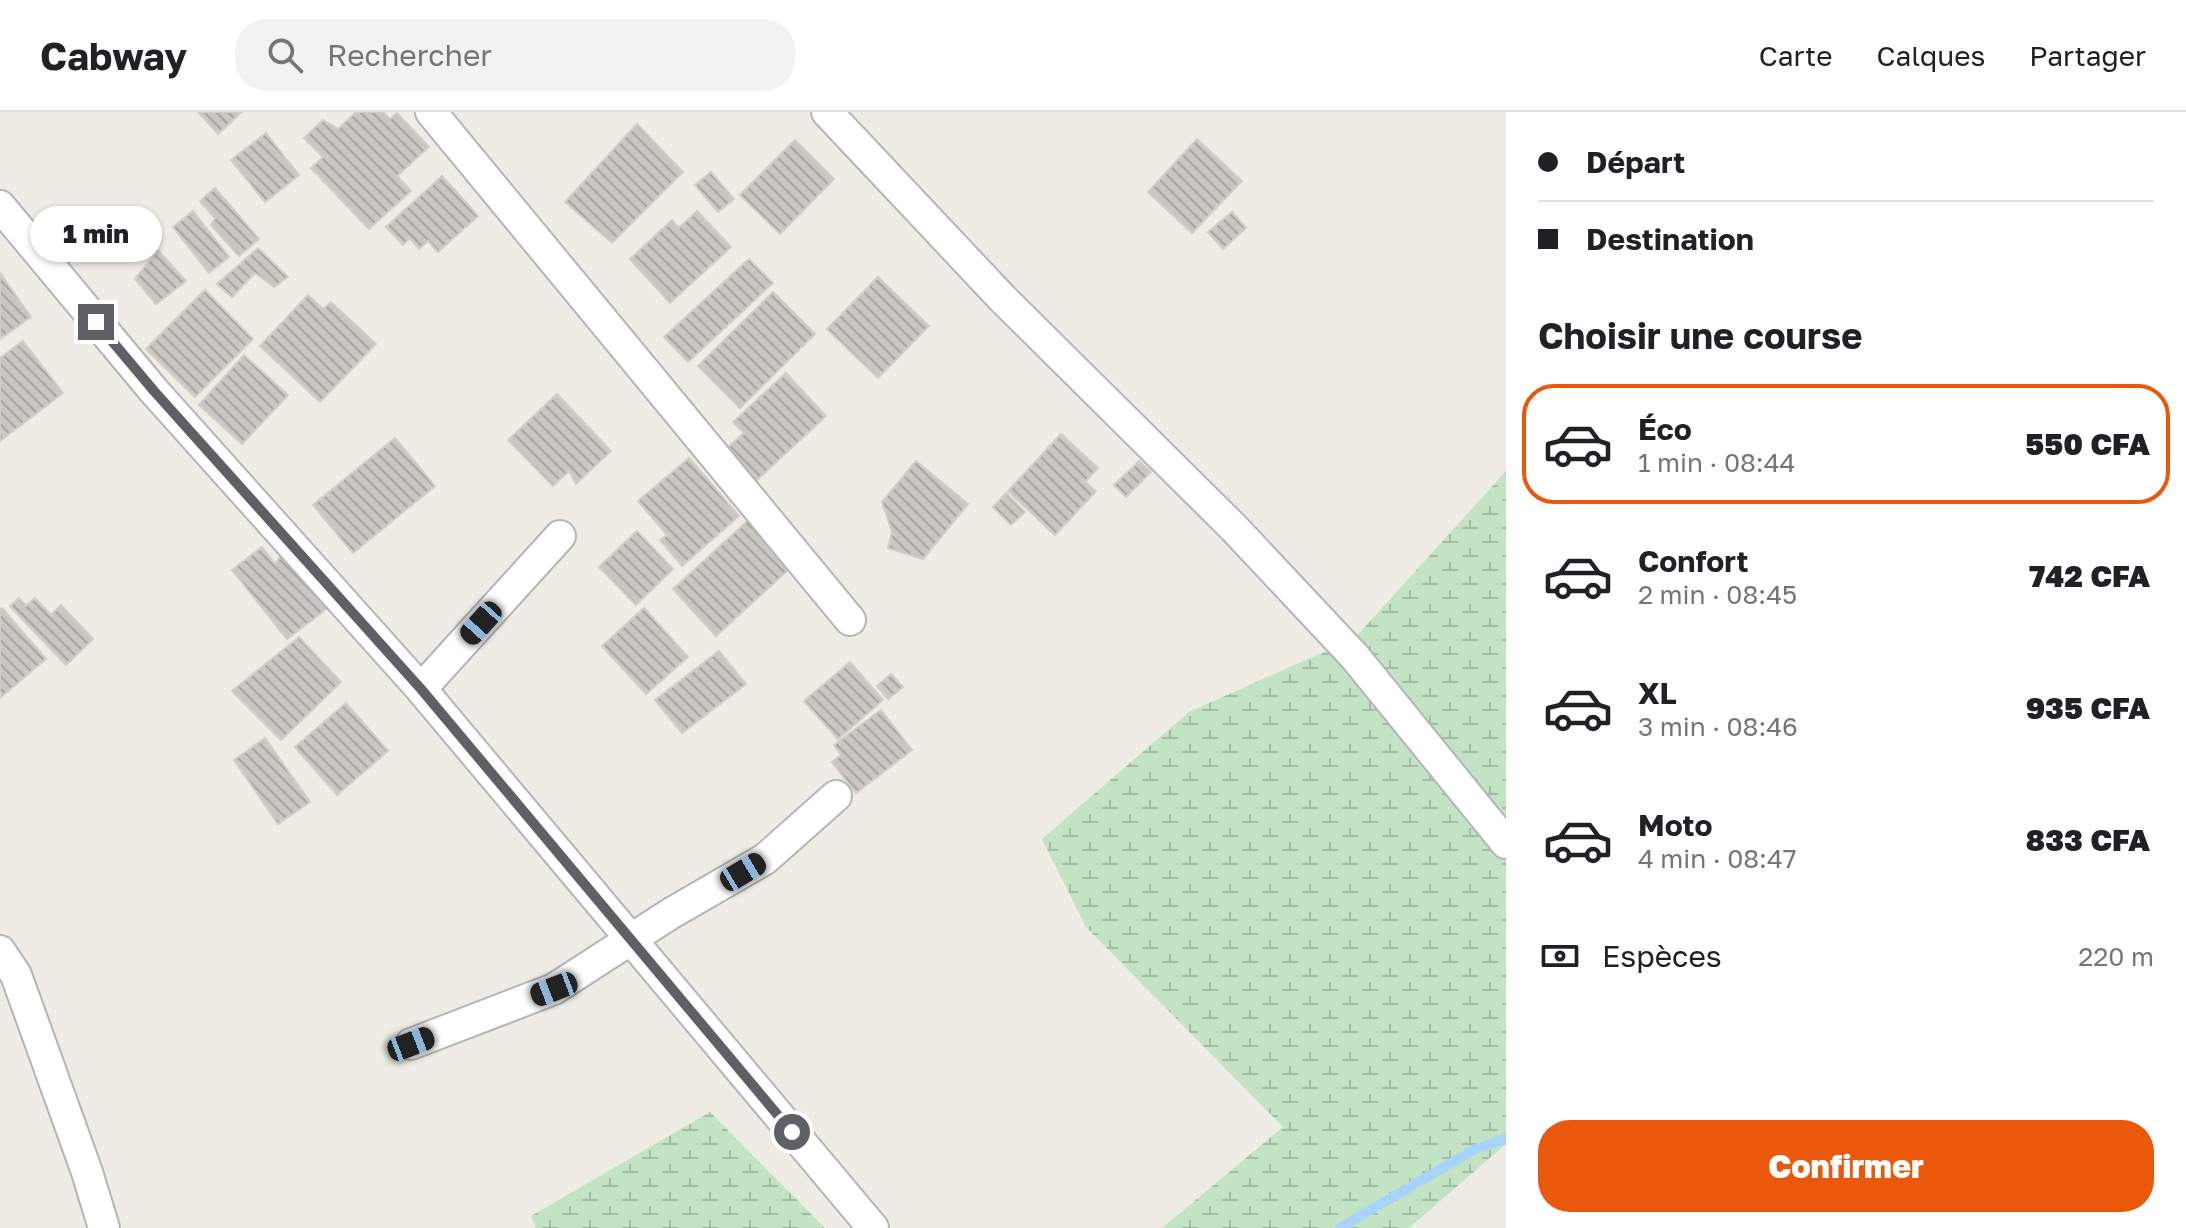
<!DOCTYPE html>
<html lang="fr">
<head>
<meta charset="utf-8">
<style>
  :root { --surface:#fff; --page:#f2f2f2; --text:#202124; --muted:#757577; --line:#e0e0e0; --accent:#ea580c }
  body { margin:0; font-family:"Golos Text",sans-serif; background:var(--page); color:var(--text); height:100vh; display:flex; flex-direction:column; font-size:30px; white-space:nowrap }
  * { box-sizing:border-box; margin:0 }
  p { font-size:26px; color:var(--muted) }
  .icon { flex:none; width:44px; height:44px; fill:none; stroke:currentColor; stroke-width:2; stroke-linecap:round; stroke-linejoin:round }
  .map { position:relative; flex:1; overflow:hidden }
  .drawer { display:flex; flex-direction:column; background:var(--surface); width:680px }
  .drawer>* { flex:none }
  .guide { display:grid; align-content:center; height:176px; padding:0 32px; background:var(--surface) }
  .end { position:absolute; width:36px; height:36px; margin:-18px; border:10px solid #5d6064; background:#fff; box-shadow:0 0 0 4px #fff }
  .from { border-radius:50% }
  .bubble { position:absolute; height:56px; border-radius:28px; background:var(--surface); box-shadow:0 2px 6px #0004; font-size:26px; font-weight:800; line-height:56px; text-align:center }
  .car { position:absolute; width:24px; height:48px; margin:-24px -12px; border-radius:10px; box-shadow:0 0 6px 2px #0007; background:linear-gradient(#222 24%,#8ab4d8 0 40%,#222 0 76%,#8ab4d8 0 86%,#222 0) }
  .guide b { display:flex; align-items:center; gap:28px; height:76px; font-size:30px }
  .guide b+b { border-top:2px solid var(--line) }
  .guide i { width:20px; height:20px; background:var(--text) }
  ul { padding:0; list-style:none }
  li { display:flex; align-items:center; gap:24px; height:120px; margin:0 16px 12px; padding:0 16px; border:4px solid transparent; border-radius:32px }
  li div { flex:1 }
  li b { display:block; font-size:30px }
  li em { font-style:normal; font-weight:800 }
  li.on { border-color:var(--accent) }
  li>.icon { width:72px; height:72px; stroke-width:1.5 }
  h2 { padding:0 32px; font-size:36px; line-height:96px }
  .pay { display:flex; align-items:center; gap:20px; height:88px; padding:0 32px; font-size:30px }
  .pay p { margin-inline-start:auto }
  .action { display:flex; gap:16px; margin-top:auto; padding:16px 32px }
  .action a { flex:1; height:92px; border-radius:32px; background:var(--accent); color:#fff; font-size:32px; font-weight:800; line-height:92px; text-align:center }
  header { display:flex; align-items:center; gap:48px; box-sizing:border-box; height:112px; padding:0 40px; background:var(--surface); border-bottom:2px solid var(--line) }
  header strong { font-size:38px }
  nav { display:flex; gap:44px; margin-inline-start:auto; font-size:28px }
  .search { width:560px; height:72px; background:var(--page); display:flex; align-items:center; gap:20px; box-sizing:border-box; padding:0 28px; border-radius:32px; color:var(--muted); font-size:30px }
  main { display:flex; flex:1; min-height:0 }
  .map>svg:first-child { display:block }
  .wetland { fill:url(#wetland-marsh) }
  .lines { fill:none; stroke-linecap:round; stroke-linejoin:round }
  .stream { stroke:#a9d4fa; stroke-width:10 }
  .building { fill:url(#building-back-hatch); stroke:#d3cec3; stroke-width:2 }
  .minor-casing { stroke:#b2b5b9; stroke-width:34 }
  .minor { stroke:#fff; stroke-width:30 }
  .route { stroke:#5d6064; stroke-width:10 }
</style>
</head>
<body>
<header>
<strong>Cabway</strong>
<div class="search"><svg class="icon" aria-label="search" viewBox="0 0 24 24"><circle cx="10" cy="10" r="6"/><path d="M15 15l6 6"/></svg>Rechercher</div>
<nav><a>Carte</a><a>Calques</a><a>Partager</a></nav>
</header>
<main>
<div class="map">
<svg width="1506" height="1116" viewBox="0 0 1506 1116">
  <defs>
    <pattern id="wetland-marsh" width="20" height="14" patternUnits="userSpaceOnUse" patternTransform="scale(2)"><rect width="20" height="14" fill="#c3e4c4"/><path d="M1 5h8M5 5V1M11 12h8M15 12V8" fill="none" stroke="#a2bca3"/></pattern>
    <pattern id="building-back-hatch" width="6" height="6" patternUnits="userSpaceOnUse" patternTransform="scale(2)"><rect width="6" height="6" fill="#cac7c2"/><path d="M-1 5l2 2M0 0l6 6M5-1l2 2" fill="none" stroke="#a7a5a1"/></pattern>
  </defs>
  <rect width="100%" height="100%" fill="#eeece5"/>
  <!-- wetland -->
  <path class="wetland" d="M1506 359V1032L1409 1116H1162L1283 1015 1086 815 1042 727 1189 600 1355 526Z
    M710 1000 825 1116H536L531 1104Z"/>
  <g class="lines">
    <!-- stream -->
    <path class="stream" d="M1340 1116 1475 1037 1506 1027"/>
  </g>
  <!-- building -->
  <path class="building" d="M198 0H242L218 22Z
    M356 0H383L390 7 397 1 429 35 397 64 411 79 369 117 311 56 323 45 304 26 323 8 338 17Z
    M637 12 683 60 612 131 565 90Z
    M266 21 299 63 265 90 231 48Z
    M1197 27 1242 69 1192 121 1148 80Z
    M795 28 834 67 780 122 740 83Z
    M711 60 734 87 718 100 695 73Z
    M442 64 478 104 438 140 428 129 419 137 410 126 403 133 386 115Z
    M215 76 259 127 239 144 211 113 215 106 200 89Z
    M193 99 229 145 209 161 173 115Z
    M697 99 731 135 670 191 630 147 672 108 679 116Z
    M1232 100 1246 116 1223 137 1208 120Z
    M258 136 288 165 274 175 255 161 232 185 217 172Z
    M158 138 186 169 156 192 135 167Z
    M749 147 773 171 688 250 664 225Z
    M0 161 31 205 0 227Z
    M878 165 929 214 878 266 827 217Z
    M205 178 253 227 195 285 146 237Z
    M773 180 815 222 740 296 698 254Z
    M308 183 323 197 331 190 376 232 320 290 260 234Z
    M23 229 63 281 0 329V246Z
    M244 243 288 283 242 332 199 293Z
    M786 261 826 304 757 368 727 336 744 321 733 310Z
    M557 282 611 339 576 372 569 359 553 374 508 328Z
    M1061 322 1098 356 1085 370 1096 379 1055 423 1008 379Z
    M395 326 435 374 353 441 313 393Z
    M689 346 739 404 682 454 660 428 667 423 638 389Z
    M916 349 968 392 923 447 888 436 892 420 882 390Z
    M1139 349 1151 360 1126 385 1114 373Z
    M1006 381 1025 400 1011 413 993 395Z
    M754 403 797 450 716 524 673 477Z
    M637 419 673 457 636 493 599 455Z
    M262 435 275 452 284 439 329 495 287 527 232 458Z
    M19 486 26 494 35 486 51 503 61 493 93 527 66 553 10 494Z
    M2 496 46 547 0 586V497Z
    M644 496 688 545 646 582 602 534Z
    M299 525 341 570 281 628 232 579Z
    M719 539 746 572 682 621 655 588Z
    M850 550 883 588 838 627 804 589Z
    M891 562 903 575 888 587 877 574Z
    M346 591 388 639 337 683 295 635Z
    M881 598 912 638 856 681 832 650 841 643 834 633Z
    M265 626 310 690 278 712 234 648Z"/>
  <g class="lines">
    <!-- minor casing -->
    <g class="minor-casing">
      <path id="minor" d="M431 0 850 508
        M827 0 1002 186 1234 416 1355 545 1506 731
        M0 94 154 279 421 577 873 1116
        M421 577 560 424
        M0 839 16 863 87 1060 104 1116
        M411 932 554 877 670 802 765 747 836 684"/>
    </g>
    <!-- minor -->
    <use href="#minor" class="minor"/>
  </g>
  <g class="lines">
    <!-- route -->
    <path class="route" d="M96 210 154 279 421 577 792 1020"/>
  </g>
</svg>
<i class="end from" style="left:792px;top:1020px"></i>
<i class="end" style="left:96px;top:210px"></i>
<div class="bubble" style="left:30px;top:94px;width:132px">1 min</div>
<i class="car" style="left:481px;top:511px;rotate:222deg"></i>
<i class="car" style="left:743px;top:760px;rotate:59deg"></i>
<i class="car" style="left:554px;top:877px;rotate:249deg"></i>
<i class="car" style="left:411px;top:932px;rotate:69deg"></i>
</div>
<section class="drawer">
<div class="guide">
<b><i class="from"></i>Départ</b>
<b><i></i>Destination</b>
</div>
<h2>Choisir une course</h2>
<ul>
<li class="on"><svg class="icon" aria-label="car" viewBox="0 0 24 24"><path d="M5 17H2v-5l4-1 3-4h7l3 4 3 1v5h-3M9 17h6M6 11h13"/><circle cx="7" cy="17" r="2"/><circle cx="17" cy="17" r="2"/></svg><div><b>Éco</b><p>1 min · 08:44</p></div><em>550 CFA</em></li>
<li><svg class="icon" aria-label="car" viewBox="0 0 24 24"><path d="M5 17H2v-5l4-1 3-4h7l3 4 3 1v5h-3M9 17h6M6 11h13"/><circle cx="7" cy="17" r="2"/><circle cx="17" cy="17" r="2"/></svg><div><b>Confort</b><p>2 min · 08:45</p></div><em>742 CFA</em></li>
<li><svg class="icon" aria-label="car" viewBox="0 0 24 24"><path d="M5 17H2v-5l4-1 3-4h7l3 4 3 1v5h-3M9 17h6M6 11h13"/><circle cx="7" cy="17" r="2"/><circle cx="17" cy="17" r="2"/></svg><div><b>XL</b><p>3 min · 08:46</p></div><em>935 CFA</em></li>
<li><svg class="icon" aria-label="car" viewBox="0 0 24 24"><path d="M5 17H2v-5l4-1 3-4h7l3 4 3 1v5h-3M9 17h6M6 11h13"/><circle cx="7" cy="17" r="2"/><circle cx="17" cy="17" r="2"/></svg><div><b>Moto</b><p>4 min · 08:47</p></div><em>833 CFA</em></li>
</ul>
<div class="pay"><svg class="icon" aria-label="cash" viewBox="0 0 24 24"><path d="M3 7h18v10H3z"/><circle cx="12" cy="12" r="2"/></svg>Espèces<p>220 m</p></div>
<div class="action"><a>Confirmer</a></div>
</section>
</main>
</body>
</html>
